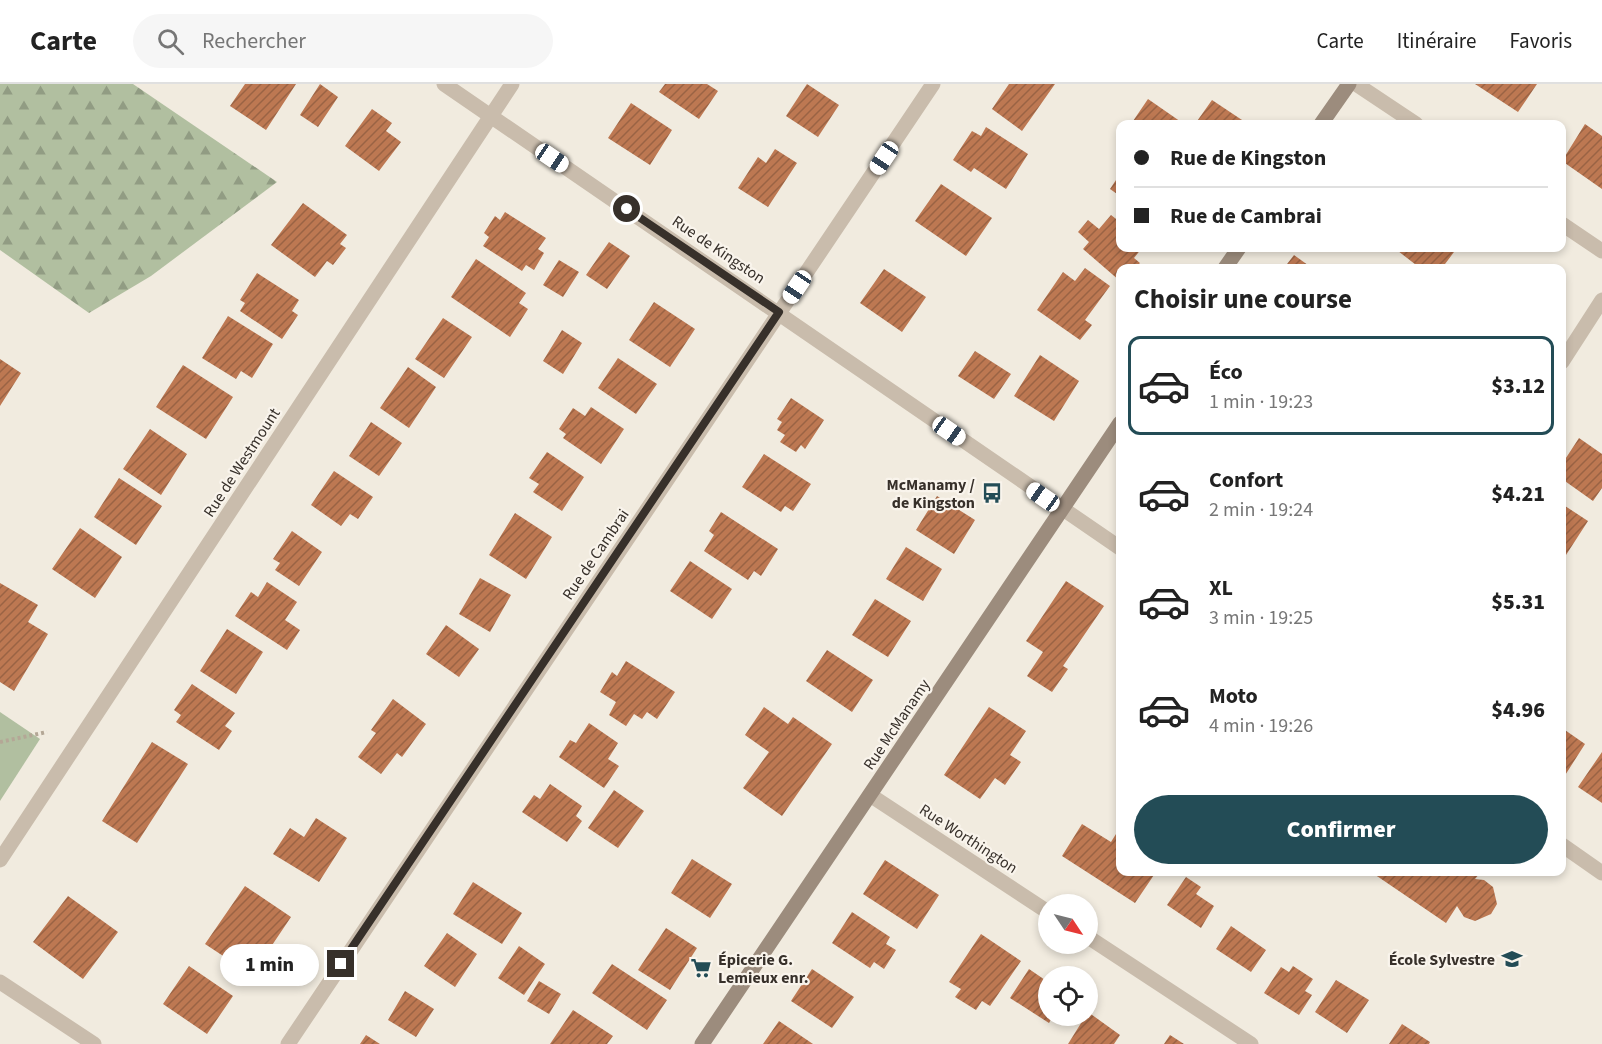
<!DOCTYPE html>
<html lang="fr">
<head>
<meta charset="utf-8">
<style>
  :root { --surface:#fff; --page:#f6f6f6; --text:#222; --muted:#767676; --line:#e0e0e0; --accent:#234c56 }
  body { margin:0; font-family:"Source Sans 3",sans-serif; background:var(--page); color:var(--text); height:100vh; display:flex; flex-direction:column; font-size:22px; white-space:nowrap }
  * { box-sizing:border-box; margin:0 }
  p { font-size:20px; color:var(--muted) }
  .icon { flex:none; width:33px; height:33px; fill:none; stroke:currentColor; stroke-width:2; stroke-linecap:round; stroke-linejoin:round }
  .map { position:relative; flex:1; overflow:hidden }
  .sheet { position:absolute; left:1116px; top:180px; width:450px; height:612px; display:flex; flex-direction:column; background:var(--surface); border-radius:12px; box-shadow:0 3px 9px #0003 }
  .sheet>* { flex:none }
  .top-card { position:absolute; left:1116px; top:36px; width:450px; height:132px; border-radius:12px; box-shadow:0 3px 9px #0003; display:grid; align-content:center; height:132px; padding:0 18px; background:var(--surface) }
  .needle { width:39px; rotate:125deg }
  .controls { position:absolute; left:1038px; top:810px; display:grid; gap:12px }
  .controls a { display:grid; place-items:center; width:60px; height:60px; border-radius:50%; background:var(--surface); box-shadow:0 3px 9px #0003; font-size:30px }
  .end { position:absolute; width:27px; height:27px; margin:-14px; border:8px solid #37302a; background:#fff; box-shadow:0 0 0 3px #fff }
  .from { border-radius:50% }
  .bubble { position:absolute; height:42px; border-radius:21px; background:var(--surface); box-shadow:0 3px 9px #0003; font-size:20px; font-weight:800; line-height:42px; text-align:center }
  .car { position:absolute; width:18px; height:36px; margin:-18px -9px; border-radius:8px; box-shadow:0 0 4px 2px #0007; background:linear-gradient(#fff 24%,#345 0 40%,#fff 0 76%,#345 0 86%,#fff 0) }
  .top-card b { display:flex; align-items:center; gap:21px; height:57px; font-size:22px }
  .top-card b+b { border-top:2px solid var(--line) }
  .top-card i { width:15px; height:15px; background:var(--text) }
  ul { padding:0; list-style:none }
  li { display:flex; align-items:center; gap:18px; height:99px; margin:0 12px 9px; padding:0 6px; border:3px solid transparent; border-radius:12px }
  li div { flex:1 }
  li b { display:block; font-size:22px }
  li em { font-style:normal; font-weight:800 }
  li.on { border-color:var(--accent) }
  li>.icon { width:54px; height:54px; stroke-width:1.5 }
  h2 { padding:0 18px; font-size:27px; line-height:72px }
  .primary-button { display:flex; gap:12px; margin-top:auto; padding:12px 18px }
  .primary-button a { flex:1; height:69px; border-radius:36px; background:var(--accent); color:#fff; font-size:24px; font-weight:800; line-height:69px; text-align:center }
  header { display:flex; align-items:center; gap:36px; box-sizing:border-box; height:84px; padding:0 30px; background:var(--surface); border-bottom:2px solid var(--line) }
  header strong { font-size:28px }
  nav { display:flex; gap:33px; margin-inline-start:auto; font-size:21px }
  .search { width:420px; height:54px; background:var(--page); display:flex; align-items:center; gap:15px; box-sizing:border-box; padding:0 21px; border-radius:33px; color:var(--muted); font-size:22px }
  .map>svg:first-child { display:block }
  .forest { fill:url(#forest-firs) }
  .green { fill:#b1bfa0 }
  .building { fill:url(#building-hatch) }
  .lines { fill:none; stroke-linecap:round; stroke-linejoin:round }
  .path { stroke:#b4a796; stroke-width:4; stroke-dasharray:3 3; stroke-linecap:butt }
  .street { stroke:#c9bcac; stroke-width:15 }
  .secondary { stroke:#9c8c7d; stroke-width:15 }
  .route { stroke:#37302a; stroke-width:8 }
  .labels { text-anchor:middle; stroke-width:4.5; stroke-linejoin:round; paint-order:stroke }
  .street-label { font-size:16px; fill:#37302a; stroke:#f9f4ec }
  .poi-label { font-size:16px; font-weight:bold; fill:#37302a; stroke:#f9f4ec; text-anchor:end }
</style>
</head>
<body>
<header>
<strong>Carte</strong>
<div class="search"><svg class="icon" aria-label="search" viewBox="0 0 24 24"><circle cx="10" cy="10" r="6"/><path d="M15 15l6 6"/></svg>Rechercher</div>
<nav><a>Carte</a><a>Itinéraire</a><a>Favoris</a></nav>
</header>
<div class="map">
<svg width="1602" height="960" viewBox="0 0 1602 960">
  <defs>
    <pattern id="forest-firs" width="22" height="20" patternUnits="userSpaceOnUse" patternTransform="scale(1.5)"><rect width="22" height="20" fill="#b1bfa0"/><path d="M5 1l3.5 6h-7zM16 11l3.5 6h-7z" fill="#919c83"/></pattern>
    <pattern id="building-hatch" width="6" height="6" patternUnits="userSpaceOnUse" patternTransform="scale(1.5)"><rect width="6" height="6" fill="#bd7852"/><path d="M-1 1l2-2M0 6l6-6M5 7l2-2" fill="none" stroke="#9a6344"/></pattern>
  </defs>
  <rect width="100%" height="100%" fill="#f1ebdf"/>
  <!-- forest -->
  <path class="forest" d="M0 0H133L277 98 151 192 89 229 0 166Z"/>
  <!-- green -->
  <path class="green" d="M0 628 40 655 0 717Z"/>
  <!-- building -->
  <path class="building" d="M245 0H296L266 46 230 22Z
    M320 0 338 13 318 43 300 31Z
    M665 0H707L718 7 699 35 659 8Z
    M807 0 839 21 818 53 786 32Z
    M1009 0H1055L1022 47 992 25Z
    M1475 0H1537L1518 28Z
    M1148 15 1184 40H1131Z
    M1212 16 1248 40H1195Z
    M631 19 672 46 650 81 608 54Z
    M372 25 392 39 386 47 401 58 379 87 345 62Z
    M1585 40 1602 52V105L1562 77Z
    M986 43 1028 70 1006 105 974 84 971 88 953 76 972 47 981 52Z
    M775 65 797 79 768 123 738 104 758 73 766 79Z
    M1120 90V112L1110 105Z
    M941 100 992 134 966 172 915 137Z
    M303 119 347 151 340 160 346 164 333 181 327 177 315 193 271 161Z
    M505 128 546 154 538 165 544 169 534 186 526 181 522 187 483 162 489 153 484 149 495 132 500 136Z
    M1111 131 1120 138V164H1142L1134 174 1140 179 1135 184H1120V197L1083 165 1089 158 1078 148 1088 136 1099 145Z
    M609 158 630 172 607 205 586 191Z
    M1401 164H1457L1442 184H1420L1398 167Z
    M1294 171 1312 184H1284Z
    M476 175 526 209 519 219 528 225 510 253 451 213Z
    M559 176 579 188 563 213 543 201Z
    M1085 184 1110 202 1085 236 1092 241 1080 256 1037 226 1063 188 1075 197Z
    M884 185 926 213 902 248 860 219Z
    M257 189 299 216 292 227 298 231 282 255 240 227 245 219 240 216Z
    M654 218 695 245 670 283 629 256Z
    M228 232 273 260 252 294 241 287 236 295 202 274Z
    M443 234 472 253 444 294 415 275Z
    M562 246 582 259 563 290 543 277Z
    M975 267 1011 290 994 315 958 292Z
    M1040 271 1079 297 1054 337 1014 312Z
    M618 274 657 300 636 330 598 304Z
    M0 275 21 289 0 322Z
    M183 281 233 313 206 355 156 323Z
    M408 283 436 303 409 344 380 324Z
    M791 314 824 336 805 365 801 361 796 368 780 358 785 351 777 346 782 338 777 335Z
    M591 323 624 345 601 380 563 354 566 350 559 345 573 324 585 332Z
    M371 338 402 359 379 392 349 372Z
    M150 345 187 370 161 411 123 385Z
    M1579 354 1602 370V404L1593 417 1562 395V380Z
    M547 368 584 393 562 427 533 408 539 400 529 394Z
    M764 370 811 400 793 427 785 422 781 428 742 403Z
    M334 387 373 413 358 435 350 430 341 442 311 421Z
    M119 394 162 422 136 461 94 433Z
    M937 412 975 436 954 470 916 446Z
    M1562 420 1588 437 1566 471 1562 468Z
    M721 428 778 465 761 492 754 487 748 496 704 467 714 451 709 447Z
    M515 429 552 453 526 495 489 471Z
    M80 444 122 473 95 514 52 485Z
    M292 447 322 468 299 502 275 486 280 479 273 475Z
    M906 463 942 485 923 517 886 495Z
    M690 477 732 505 712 535 670 507Z
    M480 494 511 511 490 548 459 530Z
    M1066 497 1104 522 1063 582 1068 585 1052 608 1027 592 1043 568 1026 557Z
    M267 498 297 518 285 536 300 546 287 566 235 532 251 508 258 513Z
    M0 499 38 521 28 538 48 550 14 607 0 598Z
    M875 515 911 537 888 573 852 551Z
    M446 541 479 565 459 593 426 570Z
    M227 545 263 568 236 610 200 587Z
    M827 566 873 596 852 628 806 597Z
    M626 577 675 608 657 635 647 628 642 635 634 630 626 642 609 631 616 618 600 608 612 588 617 592Z
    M192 600 235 629 225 642 232 647 219 666 176 638 181 631 174 626Z
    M393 615 426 640 402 673 397 669 381 690 358 673 376 649 371 646Z
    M764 623 788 640 793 633 832 660 782 732 743 704 769 668 745 651Z
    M989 623 1026 647 1010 671 1021 678 1005 701 995 694 980 715 944 691Z
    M589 639 618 659 608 675 619 682 604 704 559 673 570 656 576 659Z
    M1562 644 1585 660 1562 696Z
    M152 658 188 680 137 759 102 737Z
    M1602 668V719L1578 703Z
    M550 700 582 722 576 732 582 737 567 758 522 728 534 711 540 715Z
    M614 706 644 727 618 764 588 744Z
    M316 734 347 754 319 798 273 770 290 744 304 753Z
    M1082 740 1111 758 1116 750 1120 753V788H1156L1135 819 1062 772Z
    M692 775 732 800 710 834 671 809Z
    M885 776 939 811 917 845 863 810Z
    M1371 788H1481L1475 795 1484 796 1493 803 1497 820 1491 830 1475 837 1464 833 1457 822 1446 839Z
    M1186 793 1201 803 1196 810 1214 822 1201 844 1167 821Z
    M473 798 522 829 502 860 453 830Z
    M245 802 291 833 252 891 205 860Z
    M68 812 118 848 83 895 33 858Z
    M852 828 890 853 886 860 896 866 884 885 874 878 870 884 832 859Z
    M1231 842 1266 866 1251 888 1216 865Z
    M666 844 697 864 670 906 638 886Z
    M447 849 477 870 455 903 424 882Z
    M981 850 1021 877 990 922 982 917 976 926 955 913 961 905 949 898Z
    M519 862 545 880 524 911 498 894Z
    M612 880 667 916 647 946 592 909Z
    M189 882 233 912 207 950 163 920Z
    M1293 882 1313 895 1305 907 1312 911 1299 931 1264 909 1281 883 1289 888Z
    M812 885 854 913 832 944 791 917Z
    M1029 885 1048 898V932H1053L1049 939 1010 914Z
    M1336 896 1369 916 1347 949 1315 928Z
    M539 897 561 910 549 930 527 917Z
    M405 907 434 925 416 953 388 936Z
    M573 926 613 952 607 960H550Z
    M1088 928 1120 951 1114 960H1068Z
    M779 937 813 960H763Z
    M1402 940 1430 958 1429 960H1389Z
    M366 951 380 960H360Z
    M1170 951 1184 960H1164Z"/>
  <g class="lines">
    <!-- path -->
    <path class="path" d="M0 658 47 648"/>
    <!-- street -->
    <path class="street" d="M444 0 1120 464
      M1356 0 1416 40
      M1562 140 1602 167
      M1562 278 1602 216
      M870 711 1048 828
      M1562 761 1602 789
      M0 776 512 0
      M1088 853 1251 960
      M0 898 94 960
      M288 960 933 0"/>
    <!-- secondary -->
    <path class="secondary" d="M1321 40 1349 0
      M1225 184 1239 164
      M702 960 1120 339"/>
  </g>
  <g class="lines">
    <!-- route -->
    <path class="route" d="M341 880 779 228 627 125"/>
  </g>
  <!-- icons -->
  <defs>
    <g id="bus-bare" transform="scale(1.62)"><path d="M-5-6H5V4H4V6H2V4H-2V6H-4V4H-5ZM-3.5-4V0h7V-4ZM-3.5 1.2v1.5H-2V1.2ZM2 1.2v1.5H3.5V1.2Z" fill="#234c56" stroke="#f9f4ec" stroke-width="2.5" paint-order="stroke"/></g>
    <g id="school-bare" transform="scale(1.62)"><path d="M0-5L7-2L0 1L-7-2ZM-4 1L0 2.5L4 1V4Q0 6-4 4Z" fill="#234c56" stroke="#f9f4ec" stroke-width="2.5" paint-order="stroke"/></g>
    <g id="supermarket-bare" transform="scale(1.62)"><path d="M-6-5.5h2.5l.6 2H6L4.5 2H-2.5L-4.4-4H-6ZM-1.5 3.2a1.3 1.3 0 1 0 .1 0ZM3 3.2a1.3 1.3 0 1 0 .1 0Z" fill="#234c56" stroke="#f9f4ec" stroke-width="2.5" paint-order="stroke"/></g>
  </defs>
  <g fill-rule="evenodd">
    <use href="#bus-bare" x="992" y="409"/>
    <use href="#school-bare" x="1512" y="875"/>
    <use href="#supermarket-bare" x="701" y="884"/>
  </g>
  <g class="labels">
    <!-- street labels -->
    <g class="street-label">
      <text transform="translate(719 165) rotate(34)" y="6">Rue de Kingston</text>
      <text transform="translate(241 378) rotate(-57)" y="6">Rue de Westmount</text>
      <text transform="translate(595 470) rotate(-56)" y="6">Rue de Cambrai</text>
      <text transform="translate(896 640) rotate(-56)" y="6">Rue McManamy</text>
      <text transform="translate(969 754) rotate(33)" y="6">Rue Worthington</text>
    </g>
    <!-- poi labels -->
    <g class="poi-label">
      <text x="975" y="406">McManamy /<tspan x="975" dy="18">de Kingston</tspan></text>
      <text x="718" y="881" text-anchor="start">Épicerie G.<tspan x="718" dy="18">Lemieux enr.</tspan></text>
      <text x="1495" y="881">École Sylvestre</text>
    </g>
  </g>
</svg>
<div class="controls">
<a><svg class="needle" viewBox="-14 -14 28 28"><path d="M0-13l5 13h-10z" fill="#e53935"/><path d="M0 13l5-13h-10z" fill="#767676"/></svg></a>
<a><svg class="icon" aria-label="locate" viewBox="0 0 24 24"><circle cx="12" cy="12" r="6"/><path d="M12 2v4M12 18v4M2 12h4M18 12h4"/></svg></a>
</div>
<i class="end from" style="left:627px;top:125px"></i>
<i class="end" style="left:341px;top:880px"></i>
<div class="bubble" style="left:220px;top:860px;width:99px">1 min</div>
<i class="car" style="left:552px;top:74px;rotate:124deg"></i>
<i class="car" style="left:884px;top:74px;rotate:214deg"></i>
<i class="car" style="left:797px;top:203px;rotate:214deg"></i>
<i class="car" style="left:949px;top:347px;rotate:125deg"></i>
<i class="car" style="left:1043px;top:413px;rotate:305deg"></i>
<div class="top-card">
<b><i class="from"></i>Rue de Kingston</b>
<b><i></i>Rue de Cambrai</b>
</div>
<section class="sheet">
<h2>Choisir une course</h2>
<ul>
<li class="on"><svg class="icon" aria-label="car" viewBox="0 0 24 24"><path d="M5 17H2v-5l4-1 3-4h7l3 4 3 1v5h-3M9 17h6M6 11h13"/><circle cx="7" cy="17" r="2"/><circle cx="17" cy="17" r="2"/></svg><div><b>Éco</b><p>1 min · 19:23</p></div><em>$3.12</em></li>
<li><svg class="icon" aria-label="car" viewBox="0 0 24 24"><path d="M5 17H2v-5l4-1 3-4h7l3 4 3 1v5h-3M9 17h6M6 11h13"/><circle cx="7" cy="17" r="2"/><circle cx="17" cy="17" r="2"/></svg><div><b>Confort</b><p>2 min · 19:24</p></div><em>$4.21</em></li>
<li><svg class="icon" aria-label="car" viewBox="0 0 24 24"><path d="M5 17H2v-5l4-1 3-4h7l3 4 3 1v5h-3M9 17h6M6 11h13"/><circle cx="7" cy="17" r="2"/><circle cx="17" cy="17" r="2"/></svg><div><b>XL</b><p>3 min · 19:25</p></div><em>$5.31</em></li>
<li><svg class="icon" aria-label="car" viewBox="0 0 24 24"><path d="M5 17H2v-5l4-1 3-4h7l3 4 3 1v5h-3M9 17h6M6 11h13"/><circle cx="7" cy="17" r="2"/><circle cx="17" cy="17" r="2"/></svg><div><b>Moto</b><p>4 min · 19:26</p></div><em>$4.96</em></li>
</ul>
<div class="primary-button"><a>Confirmer</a></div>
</section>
</div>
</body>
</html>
